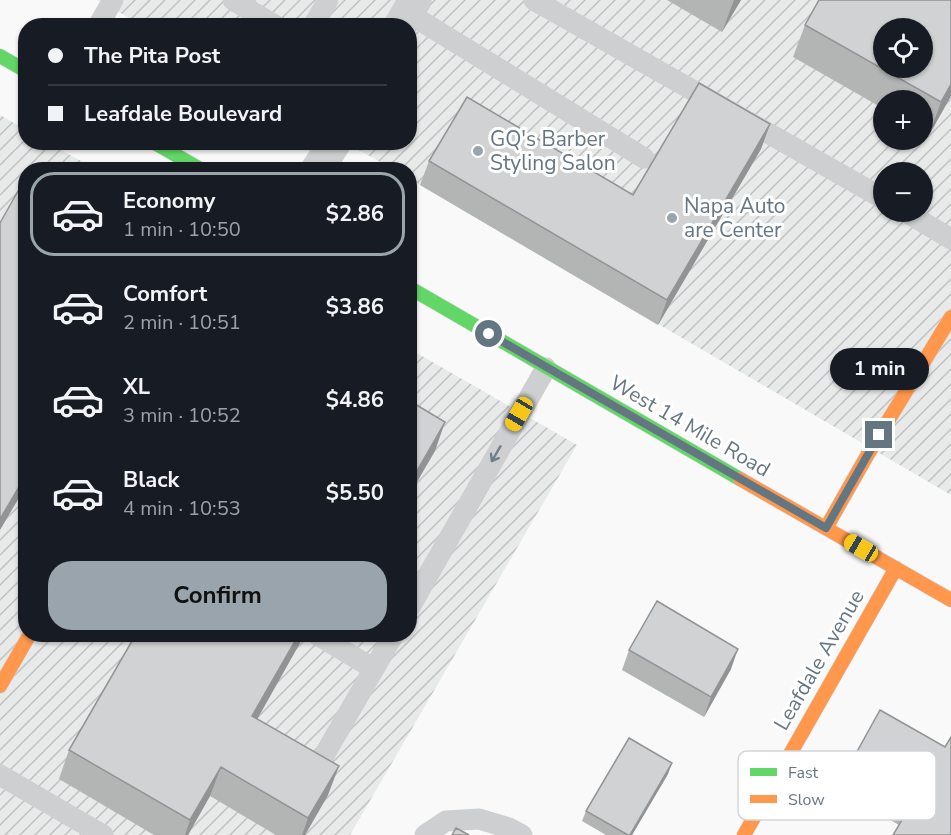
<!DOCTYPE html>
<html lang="en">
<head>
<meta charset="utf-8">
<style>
  :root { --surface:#171b24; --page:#242831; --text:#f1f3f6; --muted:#9ea1a6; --line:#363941; --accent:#99a4ac }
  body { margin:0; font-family:"Nunito Sans",sans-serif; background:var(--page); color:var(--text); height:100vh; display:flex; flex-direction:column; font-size:22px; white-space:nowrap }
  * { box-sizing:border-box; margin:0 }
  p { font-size:20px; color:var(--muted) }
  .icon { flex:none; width:33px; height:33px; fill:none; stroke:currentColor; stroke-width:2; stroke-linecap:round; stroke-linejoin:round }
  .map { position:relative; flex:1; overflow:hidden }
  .drawer { position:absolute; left:18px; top:162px; width:399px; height:480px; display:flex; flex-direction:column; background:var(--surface); border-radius:24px; box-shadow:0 2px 4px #0004 }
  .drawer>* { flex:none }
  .guide { position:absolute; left:18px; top:18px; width:399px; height:132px; border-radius:24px; box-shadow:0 2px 4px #0004; display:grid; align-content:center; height:132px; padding:0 30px; background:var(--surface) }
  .tools { position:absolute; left:873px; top:18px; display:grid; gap:12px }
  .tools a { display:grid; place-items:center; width:60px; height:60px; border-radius:50%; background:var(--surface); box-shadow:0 2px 4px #0004; font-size:30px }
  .end { position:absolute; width:27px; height:27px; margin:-14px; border:8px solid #657683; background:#fff; box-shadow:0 0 0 3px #fff }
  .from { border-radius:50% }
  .bubble { position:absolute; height:42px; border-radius:21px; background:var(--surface); box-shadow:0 2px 4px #0004; font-size:20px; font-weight:700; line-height:42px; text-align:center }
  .car { position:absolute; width:18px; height:36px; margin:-18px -9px; border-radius:8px; box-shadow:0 0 4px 2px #0007; background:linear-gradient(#f5c518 24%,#345 0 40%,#f5c518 0 76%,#345 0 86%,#f5c518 0) }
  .guide b { display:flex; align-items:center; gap:21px; height:57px; font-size:22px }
  .guide b+b { border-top:2px solid var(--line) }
  .guide i { width:15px; height:15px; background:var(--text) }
  ul { padding:10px 0 0; list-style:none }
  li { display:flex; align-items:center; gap:18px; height:84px; margin:0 12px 9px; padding:0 18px; border:3px solid transparent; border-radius:24px }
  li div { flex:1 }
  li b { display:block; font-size:22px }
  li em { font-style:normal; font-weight:700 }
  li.active { border-color:var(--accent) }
  li>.icon { width:54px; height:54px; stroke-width:1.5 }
  .cta { display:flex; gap:12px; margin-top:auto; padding:12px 30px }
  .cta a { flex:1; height:69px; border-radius:24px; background:var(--accent); color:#111; font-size:24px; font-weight:700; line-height:69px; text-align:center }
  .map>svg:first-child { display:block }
  .industrial { fill:url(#industrial-furrows); fill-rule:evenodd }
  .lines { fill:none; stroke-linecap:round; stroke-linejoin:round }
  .fast-casing { stroke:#d5d6d7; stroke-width:15 }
  .slow-casing { stroke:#d5d6d7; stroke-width:15 }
  .lane { stroke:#cecfd0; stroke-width:21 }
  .street { stroke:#cecfd0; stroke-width:33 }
  .fast { stroke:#63d668; stroke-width:14 }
  .slow { stroke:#ff974d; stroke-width:14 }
  .wall { fill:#b3b5b5 }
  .shaded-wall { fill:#929394 }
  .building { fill:#d0d2d3; stroke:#929394; stroke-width:1.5; fill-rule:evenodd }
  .oneway { stroke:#707f8b }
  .route { stroke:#657683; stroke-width:8 }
  .poi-dot { fill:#99a4ac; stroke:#fff; stroke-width:2 }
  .labels { text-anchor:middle; stroke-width:6; stroke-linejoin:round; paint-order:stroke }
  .poi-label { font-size:21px; fill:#657683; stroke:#fff; text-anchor:start }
  .street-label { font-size:21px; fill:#657683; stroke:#fff }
  .key { fill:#fff; stroke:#d1d6da; stroke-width:1.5 }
  .key-label { font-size:16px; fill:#657683 }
</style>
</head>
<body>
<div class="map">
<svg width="951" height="835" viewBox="0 0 951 835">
  <defs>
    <pattern id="industrial-furrows" width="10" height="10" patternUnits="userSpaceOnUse" patternTransform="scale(1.5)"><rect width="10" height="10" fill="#e8e9e9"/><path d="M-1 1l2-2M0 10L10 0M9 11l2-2" fill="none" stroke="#c0c1c2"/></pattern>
  </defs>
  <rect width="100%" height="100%" fill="#f9f9f9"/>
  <!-- industrial -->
  <path class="industrial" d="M97 0H951V495L410 179V170L393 169 346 143 410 142V26L142 25ZM884 28H922V68H884ZM884 100H922V140H884ZM884 172H922V212H884Z
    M0 115 25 129 26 142 48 143 96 169 26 170V634H410V349L577 445 350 835H0Z"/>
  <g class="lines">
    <!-- fast casing -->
    <g class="fast-casing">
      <path id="fast" d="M0 56 26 71
        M153 142 202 170
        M410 288 740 479"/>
    </g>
    <!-- slow casing -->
    <g class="slow-casing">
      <path id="slow" d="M740 479 951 600
        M826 528 868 454 951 317
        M0 686 30 634
        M744 835 896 568"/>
    </g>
    <!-- lane -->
    <path class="lane" d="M233 0 276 26
      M534 0 884 199
      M408 13 644 158
      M98 26 113 0
      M313 26 328 0
      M906 212 951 239
      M410 607 546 368
      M316 634 374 669
      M318 766 394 634
      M0 775 103 835
      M425 835 446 821 479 819 509 828 522 835"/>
    <!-- street -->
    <path class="street" d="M400 26 415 0
      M317 170 335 142"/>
    <!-- fast -->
    <use href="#fast" class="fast"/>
    <!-- slow -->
    <use href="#slow" class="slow"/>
  </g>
  <!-- wall -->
  <path class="wall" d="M667 0H741L722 32Z
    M805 25 951 96 929 135 922 131V100H884V109L793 57Z
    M770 124 761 149 658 325 420 185 429 161 633 195Z
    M136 634H305L257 719 328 795 305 835H276L210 796 188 835H154L59 779 69 750Z
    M629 650 731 669 704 717 622 670Z
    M945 747 899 825 841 792 854 757Z
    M668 774 632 835H606L582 821 586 811Z"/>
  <!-- shaded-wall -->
  <path class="shaded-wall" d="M734 0H741L722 32Z
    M951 84V96L929 135 941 102Z
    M770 124 761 149 658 325 667 300Z
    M445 422 435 451 410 494V483Z
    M26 475V486L0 530V519Z
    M299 634H305L242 746 252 716Z
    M738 649 731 669 704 717 711 697Z
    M672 763 668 774 632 835H630Z
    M339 766 328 795 305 835H302L308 818Z
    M221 767 210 796 188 835H185L190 820Z"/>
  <!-- building -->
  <path class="building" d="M819 0H951V84L941 102 805 25ZM884 28H922V68H884Z
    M699 83 770 124 667 300 429 161 467 97 633 195Z
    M22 184 26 185V475L0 519V223Z
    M410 401 445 422 410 483Z
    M657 601 738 649 711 697 629 650Z
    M136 634H299L252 716 339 766 308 818 221 767 190 820 69 750Z
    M880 710 945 747 951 737V835H893L918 793 854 757Z
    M629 738 672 763 630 835H628L586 811Z
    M456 828 469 835H452Z"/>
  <!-- one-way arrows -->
  <defs><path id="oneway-shaft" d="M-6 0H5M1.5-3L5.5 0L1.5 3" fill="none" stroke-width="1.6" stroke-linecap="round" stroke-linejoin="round" transform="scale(1.5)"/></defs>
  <use class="oneway" href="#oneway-shaft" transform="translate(496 454) rotate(120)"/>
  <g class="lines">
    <!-- route -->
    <path class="route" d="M489 334 826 528 879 435"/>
  </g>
  <!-- markers -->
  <g class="poi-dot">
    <circle cx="478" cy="151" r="6"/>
    <circle cx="672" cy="218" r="6"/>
  </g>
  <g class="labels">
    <!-- poi labels -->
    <g class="poi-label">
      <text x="490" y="146">GQ's Barber<tspan x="490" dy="24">Styling Salon</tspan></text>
      <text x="684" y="213">Napa Auto<tspan x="684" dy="24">are Center</tspan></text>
    </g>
    <!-- street labels -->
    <g class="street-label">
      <text transform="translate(690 426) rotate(30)" y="7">West 14 Mile Road</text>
      <text transform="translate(819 660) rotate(-60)" y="7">Leafdale Avenue</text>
    </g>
  </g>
  <!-- legend -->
  <rect x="738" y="751" width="198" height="69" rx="9" class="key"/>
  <rect x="750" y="768" width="27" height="8" fill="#63d668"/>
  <rect x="750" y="795" width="27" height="8" fill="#ff974d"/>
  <g class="key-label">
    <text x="788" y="778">Fast</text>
    <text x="788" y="805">Slow</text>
  </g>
</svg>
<div class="tools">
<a><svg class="icon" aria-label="locate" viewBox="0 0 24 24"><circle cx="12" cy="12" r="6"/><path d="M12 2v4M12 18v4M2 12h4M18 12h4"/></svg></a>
<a>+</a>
<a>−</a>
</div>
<i class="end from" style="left:489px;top:334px"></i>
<i class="end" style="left:879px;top:435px"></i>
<div class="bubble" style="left:830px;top:348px;width:99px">1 min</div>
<i class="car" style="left:519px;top:414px;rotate:210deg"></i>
<i class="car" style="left:861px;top:548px;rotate:300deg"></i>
<div class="guide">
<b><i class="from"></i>The Pita Post</b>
<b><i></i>Leafdale Boulevard</b>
</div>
<section class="drawer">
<ul>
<li class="active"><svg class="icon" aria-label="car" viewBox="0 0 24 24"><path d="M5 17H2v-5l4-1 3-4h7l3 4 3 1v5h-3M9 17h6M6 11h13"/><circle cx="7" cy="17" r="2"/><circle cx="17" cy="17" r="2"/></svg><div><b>Economy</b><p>1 min · 10:50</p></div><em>$2.86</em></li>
<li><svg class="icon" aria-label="car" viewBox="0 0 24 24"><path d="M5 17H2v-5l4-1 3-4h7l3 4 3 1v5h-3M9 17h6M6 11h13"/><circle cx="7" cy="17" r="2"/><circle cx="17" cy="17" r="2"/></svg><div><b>Comfort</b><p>2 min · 10:51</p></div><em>$3.86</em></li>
<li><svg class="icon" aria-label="car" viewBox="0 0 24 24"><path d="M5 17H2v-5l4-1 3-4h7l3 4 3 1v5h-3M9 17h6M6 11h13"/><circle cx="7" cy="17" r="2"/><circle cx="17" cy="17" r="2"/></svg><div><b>XL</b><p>3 min · 10:52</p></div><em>$4.86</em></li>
<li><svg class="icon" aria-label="car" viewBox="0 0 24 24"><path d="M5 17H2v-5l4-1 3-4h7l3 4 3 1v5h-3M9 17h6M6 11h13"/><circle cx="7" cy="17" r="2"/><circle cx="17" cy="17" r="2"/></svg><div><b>Black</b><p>4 min · 10:53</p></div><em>$5.50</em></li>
</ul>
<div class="cta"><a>Confirm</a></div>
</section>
</div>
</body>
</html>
